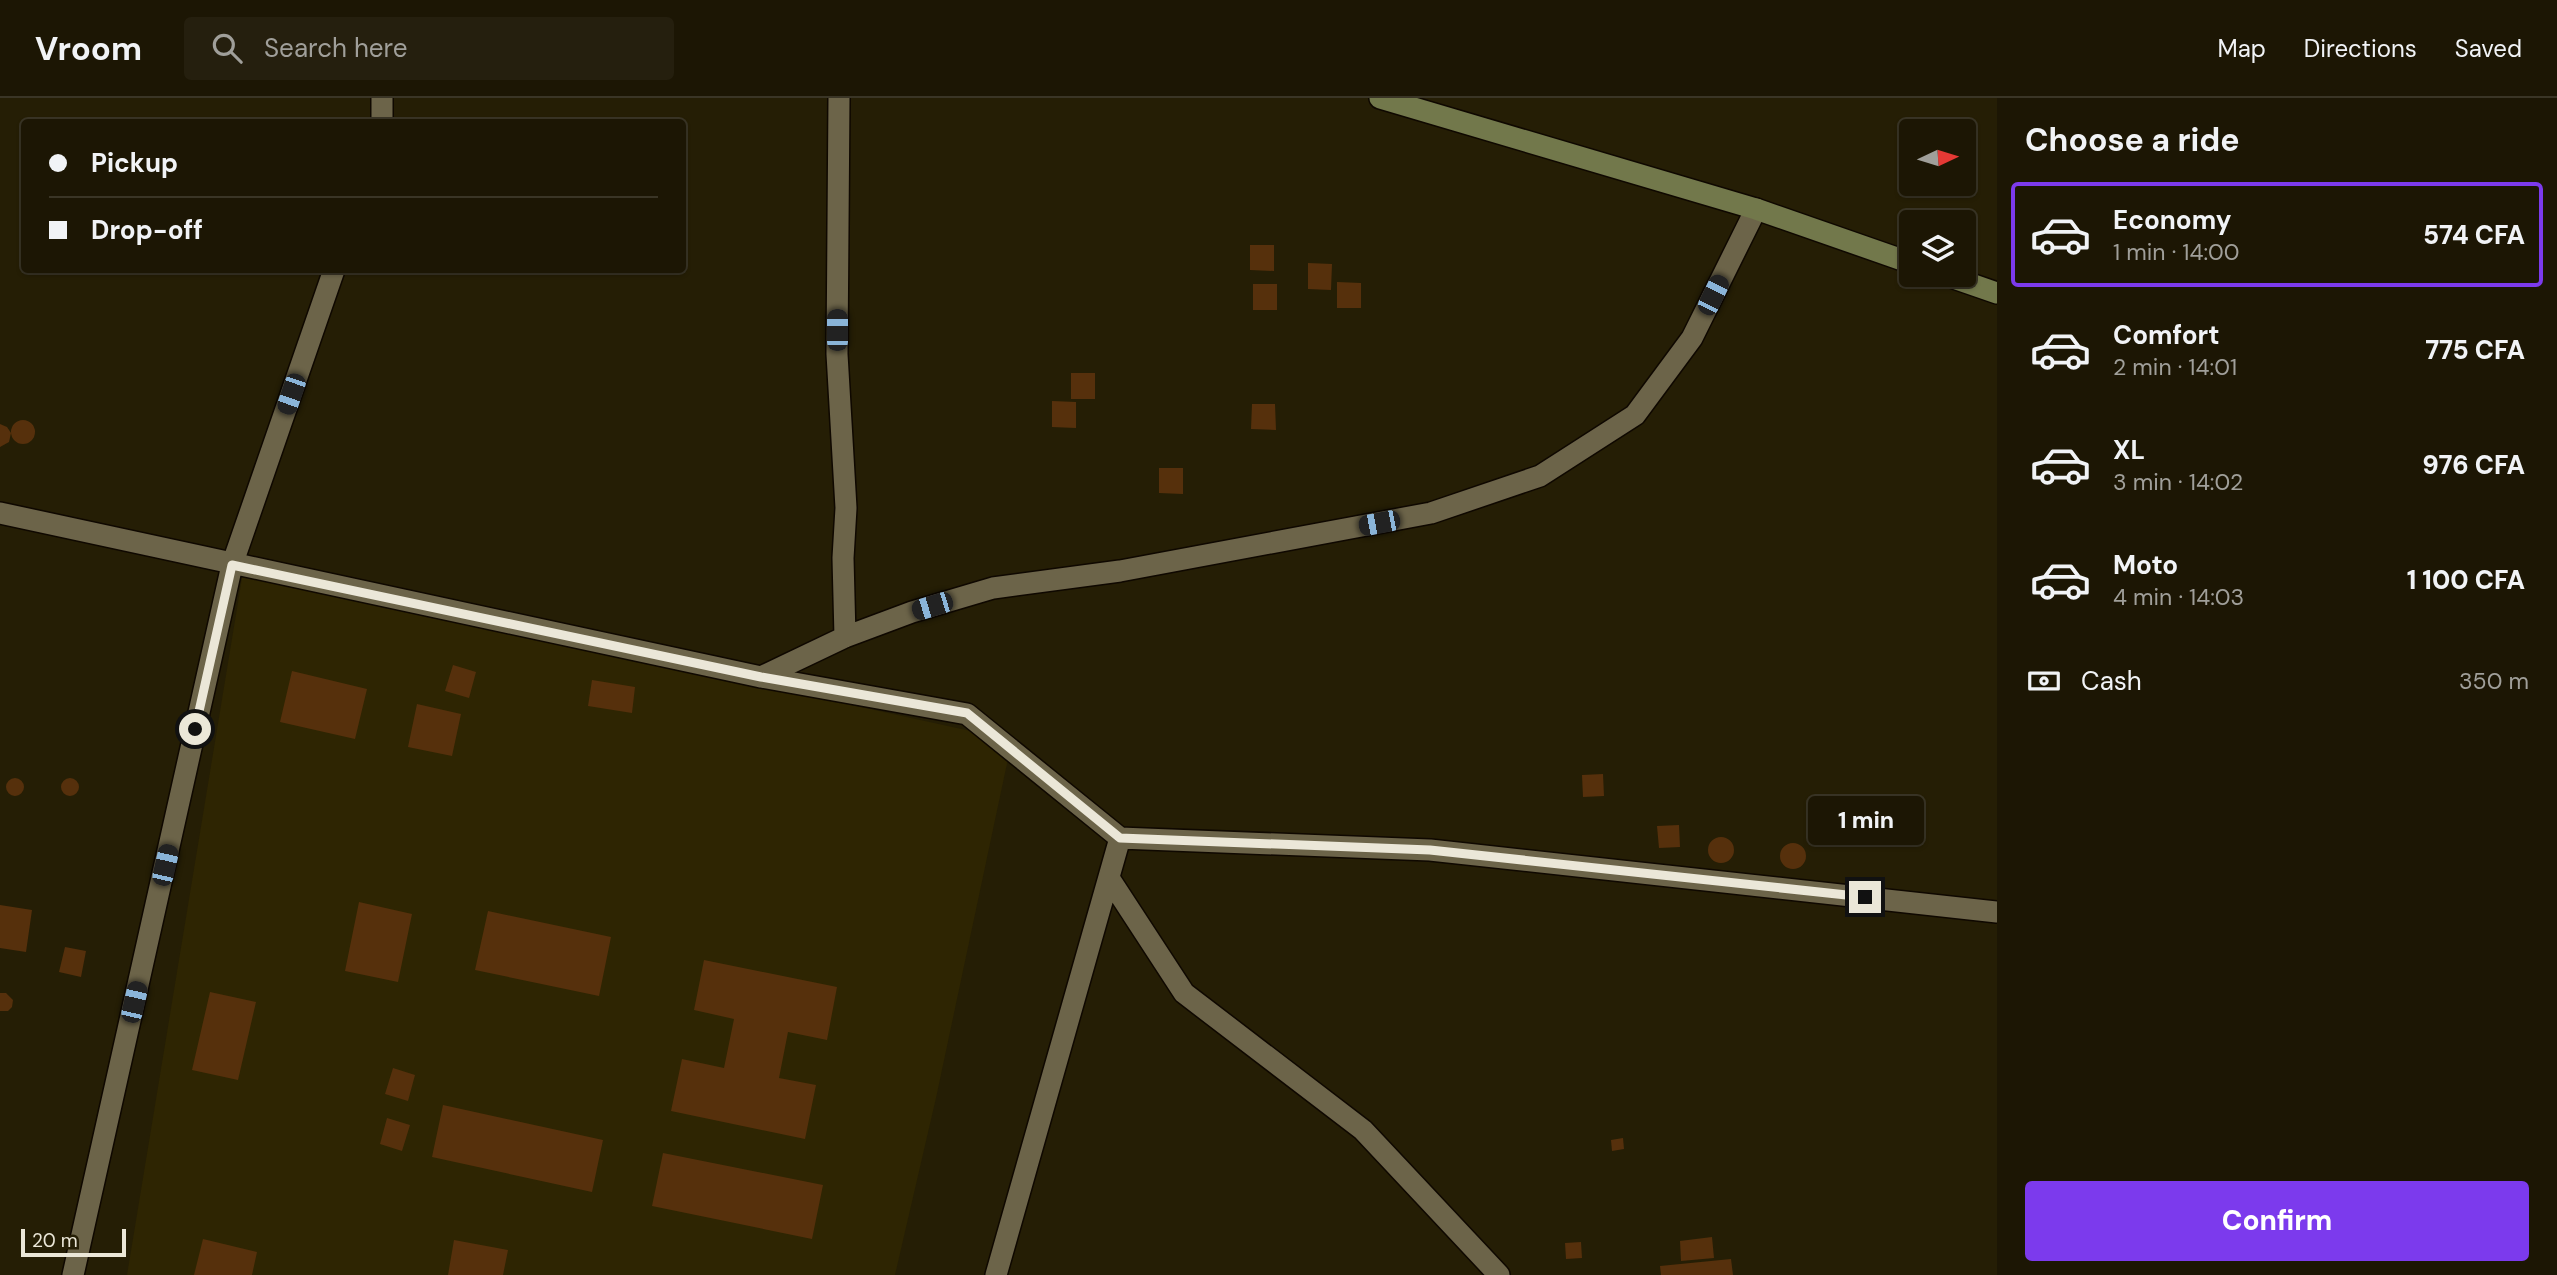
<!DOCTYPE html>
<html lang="en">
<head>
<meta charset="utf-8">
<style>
  :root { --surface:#1c1604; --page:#251f0e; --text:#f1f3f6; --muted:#a09f9a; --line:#3a3526; --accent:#7c3aed }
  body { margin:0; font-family:"DM Sans",sans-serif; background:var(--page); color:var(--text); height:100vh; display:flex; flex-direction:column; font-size:26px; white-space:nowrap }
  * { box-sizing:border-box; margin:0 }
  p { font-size:23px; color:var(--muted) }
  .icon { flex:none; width:38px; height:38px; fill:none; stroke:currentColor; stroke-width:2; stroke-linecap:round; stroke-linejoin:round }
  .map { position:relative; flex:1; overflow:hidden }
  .panel { display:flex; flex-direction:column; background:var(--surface); width:560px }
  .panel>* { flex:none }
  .banner { position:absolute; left:21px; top:21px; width:665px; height:154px; border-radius:7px; box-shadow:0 2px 5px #0004,0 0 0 2px var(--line); display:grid; align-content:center; height:154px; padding:0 28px; background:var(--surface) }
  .needle { width:46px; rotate:86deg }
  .tools { position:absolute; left:1899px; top:21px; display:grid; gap:14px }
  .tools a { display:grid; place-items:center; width:77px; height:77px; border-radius:7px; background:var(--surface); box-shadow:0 2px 5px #0004,0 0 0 2px var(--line); font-size:35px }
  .scale { position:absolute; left:21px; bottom:18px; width:105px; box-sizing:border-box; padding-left:7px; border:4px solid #ebe7d8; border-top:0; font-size:19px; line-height:24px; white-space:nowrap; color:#ebe7d8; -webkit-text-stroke:5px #251e05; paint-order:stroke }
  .end { position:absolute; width:32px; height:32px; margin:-16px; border:9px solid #ebe7d8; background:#111; box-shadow:0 0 0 4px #111 }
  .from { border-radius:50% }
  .bubble { position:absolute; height:49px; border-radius:7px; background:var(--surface); box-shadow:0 2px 5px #0004,0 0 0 2px var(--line); font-size:23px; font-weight:800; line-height:49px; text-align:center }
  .car { position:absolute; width:21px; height:42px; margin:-21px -10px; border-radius:9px; box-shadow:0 0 5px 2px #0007; background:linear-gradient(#222 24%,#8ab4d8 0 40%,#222 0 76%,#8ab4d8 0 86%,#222 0) }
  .banner b { display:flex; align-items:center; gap:24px; height:66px; font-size:26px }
  .banner b+b { border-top:2px solid var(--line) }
  .banner i { width:18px; height:18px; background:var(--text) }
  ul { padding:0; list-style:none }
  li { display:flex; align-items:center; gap:21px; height:105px; margin:0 14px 10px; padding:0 14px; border:4px solid transparent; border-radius:7px }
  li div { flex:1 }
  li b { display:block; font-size:26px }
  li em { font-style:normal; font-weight:800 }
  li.active { border-color:var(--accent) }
  li>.icon { width:63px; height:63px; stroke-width:1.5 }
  h2 { padding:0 28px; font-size:32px; line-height:84px }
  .pay { display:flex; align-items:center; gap:18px; height:77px; padding:0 28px; font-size:26px }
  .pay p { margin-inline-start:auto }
  .primary-button { display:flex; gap:14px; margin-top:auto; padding:14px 28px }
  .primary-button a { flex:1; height:80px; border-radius:7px; background:var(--accent); color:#fff; font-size:28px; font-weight:800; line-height:80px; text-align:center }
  header { display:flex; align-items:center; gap:42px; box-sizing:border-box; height:98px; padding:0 35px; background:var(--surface); border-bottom:2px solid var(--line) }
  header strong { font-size:33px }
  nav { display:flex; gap:38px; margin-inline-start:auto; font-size:24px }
  .search { width:490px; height:63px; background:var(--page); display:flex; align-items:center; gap:18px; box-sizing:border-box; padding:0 24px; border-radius:7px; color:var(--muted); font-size:26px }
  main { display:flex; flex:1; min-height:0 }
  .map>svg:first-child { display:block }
  .built { fill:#2e2502 }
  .building { fill:#56300c }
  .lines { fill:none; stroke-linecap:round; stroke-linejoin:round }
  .minor-casing { stroke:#0f0800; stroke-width:24 }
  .secondary-casing { stroke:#0f0800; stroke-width:24 }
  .minor { stroke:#6c6449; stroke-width:21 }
  .secondary { stroke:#72784b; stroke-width:21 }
  .route { stroke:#ebe7d8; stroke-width:9 }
</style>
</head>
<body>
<header>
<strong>Vroom</strong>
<div class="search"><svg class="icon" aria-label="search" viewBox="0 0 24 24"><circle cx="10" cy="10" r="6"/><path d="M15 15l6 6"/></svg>Search here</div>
<nav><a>Map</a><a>Directions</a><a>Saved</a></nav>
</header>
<main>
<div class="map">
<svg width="1997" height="1177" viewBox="0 0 1997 1177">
  <rect width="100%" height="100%" fill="#251e05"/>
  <!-- built -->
  <path class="built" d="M243 474 1012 642 936 1000 895 1177H127Z"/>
  <!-- building -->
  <path class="building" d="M1250 147H1274V173L1250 172Z
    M1308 165 1332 166 1331 192 1308 191Z
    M1337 184 1361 185V210H1337Z
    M1253 186H1277V212H1253Z
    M1071 275H1095V301H1071Z
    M1052 303 1076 304V330L1052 329Z
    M1252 306H1275L1276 332 1251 331Z
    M11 334a12 12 0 1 1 24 0a12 12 0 1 1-24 0Z
    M0 326 7 329 11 335 9 344 0 349Z
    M1159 370H1183V396L1159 395Z
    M453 567 476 574 469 600 445 593Z
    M292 573 367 591 355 641 280 624Z
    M592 582 635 589 632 615 588 608Z
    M417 606 461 616 452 658 408 649Z
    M1603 676 1604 698 1583 699 1582 677Z
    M61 689a9 9 0 1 1 18 0a9 9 0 1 1-18 0Z
    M6 689a9 9 0 1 1 18 0a9 9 0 1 1-18 0Z
    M1679 727 1680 749 1659 750 1657 728Z
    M1708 752a13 13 0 1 1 26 0a13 13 0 1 1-26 0Z
    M1780 758a13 13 0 1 1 26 0a13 13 0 1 1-26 0Z
    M359 804 412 816 398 884 345 873Z
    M0 807 32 812 26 854 0 850Z
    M488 813 611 839 599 898 475 872Z
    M65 849 86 853 81 879 59 874Z
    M704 862 837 889 827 942 788 934 779 980 816 987 805 1041 671 1013 682 961 724 970 734 921 694 912Z
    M210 894 256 904 238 982 192 972Z
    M0 895H6L13 902 12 909 8 913H0Z
    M393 970 415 977 408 1003 385 996Z
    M443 1007 603 1042 592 1094 432 1059Z
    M387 1020 410 1027 402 1053 380 1046Z
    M1623 1040 1624 1051 1612 1053 1611 1042Z
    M663 1055 823 1087 812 1141 652 1108Z
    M1712 1139 1714 1160 1681 1163 1680 1143Z
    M203 1141 257 1154 252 1177H194Z
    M454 1142 508 1152 503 1177H448Z
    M1581 1144 1582 1160 1566 1161 1565 1145Z
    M1731 1161 1733 1177H1661L1660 1168Z"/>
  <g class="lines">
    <!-- minor casing -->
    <g class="minor-casing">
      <path id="minor" d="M839 0 837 256 846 410 843 460 845 539
        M382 24V0
        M0 415 761 579 967 616 1120 740 1430 752 1997 814
        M761 579 845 539 912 514 993 490 1120 473 1431 415 1540 378 1635 317 1692 240 1756 111
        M1109 780 1184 895 1363 1032 1499 1177
        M73 1177 232 467 334 172
        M996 1177 1120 740"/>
    </g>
    <!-- secondary casing -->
    <g class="secondary-casing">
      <path id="secondary" d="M1380 0 1756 111 1911 165
        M1945 177 1997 195"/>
    </g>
    <!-- minor -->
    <use href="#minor" class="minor"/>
    <!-- secondary -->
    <use href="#secondary" class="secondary"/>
  </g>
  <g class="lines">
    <!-- route -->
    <path class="route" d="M195 631 232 467 761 579 967 615 1120 740 1430 752 1865 799"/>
  </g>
</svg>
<div class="tools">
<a><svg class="needle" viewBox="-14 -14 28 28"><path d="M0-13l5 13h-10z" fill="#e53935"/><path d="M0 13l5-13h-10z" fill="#a09f9a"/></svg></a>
<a><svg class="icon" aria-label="layers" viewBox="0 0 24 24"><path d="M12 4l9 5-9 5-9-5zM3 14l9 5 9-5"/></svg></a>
</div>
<div class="scale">20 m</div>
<i class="end from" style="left:195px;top:631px"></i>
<i class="end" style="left:1865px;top:799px"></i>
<div class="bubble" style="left:1808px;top:698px;width:116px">1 min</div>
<i class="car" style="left:1713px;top:197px;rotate:26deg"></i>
<i class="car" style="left:837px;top:232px;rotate:0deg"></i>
<i class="car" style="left:291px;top:296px;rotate:199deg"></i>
<i class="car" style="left:1379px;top:425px;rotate:259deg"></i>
<i class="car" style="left:932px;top:508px;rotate:253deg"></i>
<i class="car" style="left:165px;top:767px;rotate:13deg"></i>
<i class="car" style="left:134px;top:904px;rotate:13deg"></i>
<div class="banner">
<b><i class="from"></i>Pickup</b>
<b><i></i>Drop-off</b>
</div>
</div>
<section class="panel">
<h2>Choose a ride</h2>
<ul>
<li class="active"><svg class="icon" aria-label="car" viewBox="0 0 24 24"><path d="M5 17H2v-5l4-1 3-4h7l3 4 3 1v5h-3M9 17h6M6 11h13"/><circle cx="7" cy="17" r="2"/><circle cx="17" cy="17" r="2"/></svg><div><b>Economy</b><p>1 min · 14:00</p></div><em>574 CFA</em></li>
<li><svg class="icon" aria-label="car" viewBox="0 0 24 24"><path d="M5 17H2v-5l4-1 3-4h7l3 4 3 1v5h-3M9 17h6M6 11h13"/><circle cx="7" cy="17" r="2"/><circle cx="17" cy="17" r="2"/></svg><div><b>Comfort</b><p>2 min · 14:01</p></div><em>775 CFA</em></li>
<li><svg class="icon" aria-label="car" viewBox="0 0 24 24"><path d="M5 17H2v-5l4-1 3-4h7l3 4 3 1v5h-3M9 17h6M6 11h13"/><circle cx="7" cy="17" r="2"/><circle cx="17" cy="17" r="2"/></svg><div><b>XL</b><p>3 min · 14:02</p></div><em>976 CFA</em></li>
<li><svg class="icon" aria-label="car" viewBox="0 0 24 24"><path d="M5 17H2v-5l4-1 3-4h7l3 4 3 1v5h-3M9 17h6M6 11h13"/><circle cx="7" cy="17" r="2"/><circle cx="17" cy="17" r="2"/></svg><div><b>Moto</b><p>4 min · 14:03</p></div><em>1 100 CFA</em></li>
</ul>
<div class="pay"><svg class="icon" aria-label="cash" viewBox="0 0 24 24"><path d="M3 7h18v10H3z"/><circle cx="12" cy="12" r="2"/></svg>Cash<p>350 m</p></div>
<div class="primary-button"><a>Confirm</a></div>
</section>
</main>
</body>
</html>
